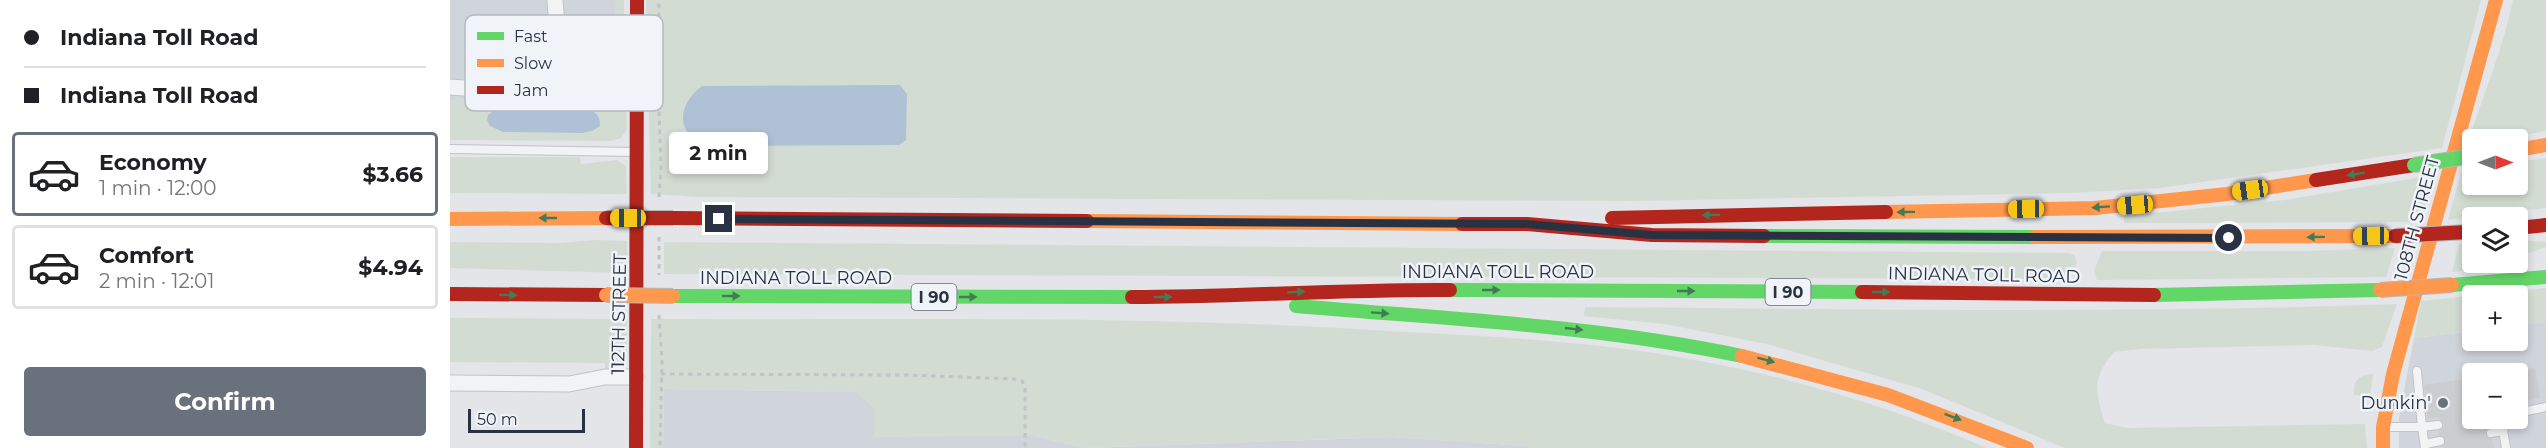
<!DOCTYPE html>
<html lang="en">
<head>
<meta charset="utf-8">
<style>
  :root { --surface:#fff; --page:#f6f6f6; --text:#202124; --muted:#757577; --line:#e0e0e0; --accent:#69717d }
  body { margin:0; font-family:Montserrat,sans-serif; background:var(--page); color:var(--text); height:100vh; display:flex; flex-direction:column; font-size:22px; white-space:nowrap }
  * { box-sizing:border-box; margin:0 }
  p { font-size:20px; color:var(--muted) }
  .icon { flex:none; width:33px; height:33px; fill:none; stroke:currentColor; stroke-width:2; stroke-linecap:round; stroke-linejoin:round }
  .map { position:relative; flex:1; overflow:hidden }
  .panel { display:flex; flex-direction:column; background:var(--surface); width:450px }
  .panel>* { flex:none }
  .top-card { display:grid; align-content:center; height:132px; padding:0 24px; background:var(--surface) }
  .needle { width:39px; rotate:90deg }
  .fabs { position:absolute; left:2012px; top:129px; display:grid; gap:12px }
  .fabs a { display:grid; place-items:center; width:66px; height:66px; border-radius:6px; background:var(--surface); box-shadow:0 3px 9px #0003; font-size:30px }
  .scale { position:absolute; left:18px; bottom:15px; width:117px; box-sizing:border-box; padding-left:6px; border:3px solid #283243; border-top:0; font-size:16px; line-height:21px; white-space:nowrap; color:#283243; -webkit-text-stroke:4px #f0f3f8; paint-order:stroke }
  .end { position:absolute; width:27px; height:27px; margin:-14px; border:8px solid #283243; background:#fff; box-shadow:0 0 0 3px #fff }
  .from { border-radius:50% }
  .bubble { position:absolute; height:42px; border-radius:6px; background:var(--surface); box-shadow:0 3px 9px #0003; font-size:20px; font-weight:700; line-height:42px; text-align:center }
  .car { position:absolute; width:18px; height:36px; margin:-18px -9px; border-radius:8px; box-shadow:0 0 4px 2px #0007; background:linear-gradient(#f5c518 24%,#345 0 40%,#f5c518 0 76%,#345 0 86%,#f5c518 0) }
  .top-card b { display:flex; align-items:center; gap:21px; height:57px; font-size:22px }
  .top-card b+b { border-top:2px solid var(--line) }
  .top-card i { width:15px; height:15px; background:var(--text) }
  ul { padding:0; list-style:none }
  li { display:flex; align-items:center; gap:18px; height:84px; margin:0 12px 9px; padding:0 12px; border:3px solid var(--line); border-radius:6px }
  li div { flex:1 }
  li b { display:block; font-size:22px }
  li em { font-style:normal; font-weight:700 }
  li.on { border-color:var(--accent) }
  li>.icon { width:54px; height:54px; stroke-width:1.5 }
  .button { display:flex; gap:12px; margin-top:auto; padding:12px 24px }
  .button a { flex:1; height:69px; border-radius:6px; background:var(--accent); color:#fff; font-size:24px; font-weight:700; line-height:69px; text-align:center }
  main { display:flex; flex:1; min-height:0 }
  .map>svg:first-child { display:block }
  .built { fill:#d0d4db; fill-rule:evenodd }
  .green { fill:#d3dcd3 }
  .water { fill:#afc1d5 }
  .building { fill:#cbcdd0 }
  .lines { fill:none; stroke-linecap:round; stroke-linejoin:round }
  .lane-casing { stroke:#c1c3c6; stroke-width:10 }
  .street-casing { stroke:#c1c3c6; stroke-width:17 }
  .path { stroke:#c1c3c8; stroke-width:3; stroke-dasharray:4.5 4.5; stroke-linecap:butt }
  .lane { stroke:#f2f3f5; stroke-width:8 }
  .street { stroke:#f2f3f5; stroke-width:15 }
  .fast { stroke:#63d668; stroke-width:14 }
  .slow { stroke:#ff974d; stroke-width:14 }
  .jam { stroke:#b3261e; stroke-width:14 }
  .fast-bridge-casing { stroke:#b5b8bd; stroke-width:16; stroke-linecap:butt }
  .slow-bridge-casing { stroke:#b5b8bd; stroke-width:16; stroke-linecap:butt }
  .jam-bridge-casing { stroke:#b5b8bd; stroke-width:16; stroke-linecap:butt }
  .fast-bridge { stroke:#63d668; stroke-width:14 }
  .slow-bridge { stroke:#ff974d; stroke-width:14 }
  .jam-bridge { stroke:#b3261e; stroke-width:14 }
  .oneway { fill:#437c54 }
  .route { stroke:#283243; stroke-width:8 }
  .poi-dot { fill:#69717d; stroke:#f0f3f8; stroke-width:2 }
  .labels { text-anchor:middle; stroke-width:5; stroke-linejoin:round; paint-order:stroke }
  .shield { fill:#f0f3f8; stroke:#646c79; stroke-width:1.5 }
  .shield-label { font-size:16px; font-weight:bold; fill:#283243 }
  .street-label { font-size:18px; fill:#283243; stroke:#f0f3f8 }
  .poi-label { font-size:18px; fill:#283243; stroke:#f0f3f8; text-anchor:end }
  .key { fill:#f0f3f8; stroke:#b4b9c2; stroke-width:1.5 }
  .key-label { font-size:16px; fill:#283243 }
</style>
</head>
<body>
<main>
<section class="panel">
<div class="top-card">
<b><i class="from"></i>Indiana Toll Road</b>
<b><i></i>Indiana Toll Road</b>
</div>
<ul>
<li class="on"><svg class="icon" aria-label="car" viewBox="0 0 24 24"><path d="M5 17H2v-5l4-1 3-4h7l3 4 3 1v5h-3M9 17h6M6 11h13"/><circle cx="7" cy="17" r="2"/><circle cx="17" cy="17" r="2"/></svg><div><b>Economy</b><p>1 min · 12:00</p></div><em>$3.66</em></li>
<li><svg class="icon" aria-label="car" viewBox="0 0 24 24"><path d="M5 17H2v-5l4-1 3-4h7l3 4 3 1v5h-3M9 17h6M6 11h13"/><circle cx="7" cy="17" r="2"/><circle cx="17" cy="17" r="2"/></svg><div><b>Comfort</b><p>2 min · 12:01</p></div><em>$4.94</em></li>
</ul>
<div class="button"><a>Confirm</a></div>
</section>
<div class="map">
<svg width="2096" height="448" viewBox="0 0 2096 448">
  <rect width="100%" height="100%" fill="#e3e5e8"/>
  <!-- built -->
  <path class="built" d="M0 0H165L166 66 157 68V92L153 96 0 100Z
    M2096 322V448H1949V418L1964 338 2022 331V340H2067V325ZM2022 374H2067V418H2022Z
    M214 389 407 392 424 408V436H584L634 448H213Z
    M942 437 1077 446 1081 448H636Z"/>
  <!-- green -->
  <path class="green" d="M165 0H174L177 129 171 138 161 141 0 140V100L153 96 157 92V68L166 66Z
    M196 0H2031L1992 148 1710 188 1620 193 1183 201 248 197 201 194Z
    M2063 0H2096V131L2051 139 2022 140V144L2018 145C2032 95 2053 51 2063 0Z
    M0 157H130L131 164 167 160 176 166 177 194 0 193Z
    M2096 158V208L1998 220 2012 170 2022 169V184H2067V162Z
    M1984 175 1971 222 1674 223V216L1835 200Z
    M147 240 177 241V273L0 268V242L108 243Z
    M2067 240 2096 242V247L2067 257Z
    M214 242 1619 253 1625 256 1627 263 1622 272 1612 279 214 274Z
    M2022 243V262L2049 263 2029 269 2002 272 2009 244Z
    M1945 248 1936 277 1647 280 1644 271 1652 251H1854Z
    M2096 288V322L2067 325V296H2022V331L1964 338 1971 301Z
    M1947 304 1932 347 1922 351 1864 345 1691 349 1664 352C1642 378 1645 392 1655 423L1677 428 1915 424 1917 448H1615L1472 389 1317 344 1214 324 1134 316 1135 307C1406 309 1677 314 1947 304Z
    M0 318 177 319V359L174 365 155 371V363L0 362Z
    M201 319C447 320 695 315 941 331 1011 335 1081 338 1151 346 1283 361 1414 395 1537 448H1081L1076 446 942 437 634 448 584 436 424 437V408L407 392 214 389 213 448H200Z
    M1923 374 1920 396 1904 395C1902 381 1910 374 1923 374Z"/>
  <!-- water -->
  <path class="water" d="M450 85 457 94 456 140 449 145 265 146C227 141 223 108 252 86Z
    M137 109C147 112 150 116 150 126L142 131 132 133 53 132 40 126 37 120 38 115 45 110Z"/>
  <!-- building -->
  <path class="building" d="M2085 368 2090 398 2067 402V370Z
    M2022 378V418H2039L2040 427 2035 433 2037 437 2042 439 2044 448H1991L1996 440 1989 435V431L1993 428 1994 424 1987 417 1977 419 1974 385Z"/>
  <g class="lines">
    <!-- lane casing -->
    <g class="lane-casing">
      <path id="lane" d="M0 149 186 152
        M1967 371 1972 427 1988 425
        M2067 413 2096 407
        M2051 418 2056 448
        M1935 427H1972L1975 448
        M2041 433 2053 431
        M1975 444 1990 441"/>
    </g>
    <!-- street casing -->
    <g class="street-casing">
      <path id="street" d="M0 87C36 89 102 102 107 52 109 35 106 17 105 0
        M0 383 119 384 155 377H186"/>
    </g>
    <!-- path -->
    <path class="path" d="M209 197 211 167 208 80 209 0
      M209 237V275
      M209 315 212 362 210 448
      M211 374 457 375 564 379 572 381 575 387V448"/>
    <!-- lane -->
    <use href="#lane" class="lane"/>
    <!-- street -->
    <use href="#street" class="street"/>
    <!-- fast -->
    <path class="fast" d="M1314 236 1585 237
      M2002 285 2096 277
      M1000 290 1412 292
      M1704 295 1930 290
      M223 296 682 297
      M846 306C997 319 1143 325 1292 356"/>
    <!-- slow -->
    <path class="slow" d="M2067 150 2096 145
      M1436 212 1645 208 1777 194 1866 180
      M0 219 156 218
      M637 221 1012 224
      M1585 237 1945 236
      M1292 356 1438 395 1577 448
      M1933 448V427L1943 374 2046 0"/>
    <!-- jam -->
    <path class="jam" d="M1866 180 1964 165
      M223 218 637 221
      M1162 218 1436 212
      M1012 224H1077L1202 235 1314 236
      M2067 228 2096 225
      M1412 292 1704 295
      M0 294 156 295
      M682 297C788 297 894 289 1000 290
      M186 448 187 0"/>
    <!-- fast-bridge casing -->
    <g class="fast-bridge-casing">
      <path id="fast-bridge" d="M1964 165 2022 156"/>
    </g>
    <!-- slow-bridge casing -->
    <g class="slow-bridge-casing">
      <path id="slow-bridge" d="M1930 290 2002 285
        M156 295 223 296"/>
    </g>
    <!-- jam-bridge casing -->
    <g class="jam-bridge-casing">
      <path id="jam-bridge" d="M156 218H223
        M1945 236 2017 232"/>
    </g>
    <!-- fast-bridge -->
    <use href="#fast-bridge" class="fast-bridge"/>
    <!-- slow-bridge -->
    <use href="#slow-bridge" class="slow-bridge"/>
    <!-- jam-bridge -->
    <use href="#jam-bridge" class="jam-bridge"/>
  </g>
  <!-- one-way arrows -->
  <defs><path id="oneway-solid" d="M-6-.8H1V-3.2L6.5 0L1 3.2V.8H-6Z" transform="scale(1.5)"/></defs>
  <g class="oneway">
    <use href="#oneway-solid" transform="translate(1906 174) rotate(171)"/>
    <use href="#oneway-solid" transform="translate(1651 207) rotate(176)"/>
    <use href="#oneway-solid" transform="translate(1456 212) rotate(179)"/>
    <use href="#oneway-solid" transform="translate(1261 215) rotate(179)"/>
    <use href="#oneway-solid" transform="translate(98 218) rotate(180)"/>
    <use href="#oneway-solid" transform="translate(1866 237) rotate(179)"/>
    <use href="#oneway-solid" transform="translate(1041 290)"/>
    <use href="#oneway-solid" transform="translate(1236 291)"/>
    <use href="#oneway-solid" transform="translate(846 292) rotate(-3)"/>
    <use href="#oneway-solid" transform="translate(1431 292)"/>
    <use href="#oneway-solid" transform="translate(58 295) rotate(1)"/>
    <use href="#oneway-solid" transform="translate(281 296)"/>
    <use href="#oneway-solid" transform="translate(518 297)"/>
    <use href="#oneway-solid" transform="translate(713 297)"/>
    <use href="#oneway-solid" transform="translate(930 313) rotate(4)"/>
    <use href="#oneway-solid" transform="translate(1124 329) rotate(6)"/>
    <use href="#oneway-solid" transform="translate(1316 360) rotate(15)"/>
    <use href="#oneway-solid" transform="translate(1503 417) rotate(21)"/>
  </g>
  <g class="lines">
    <!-- route -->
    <path class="route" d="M269 219 1077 224 1202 235 1779 238"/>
  </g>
  <!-- markers -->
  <circle class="poi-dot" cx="1993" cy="403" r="6"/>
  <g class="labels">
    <!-- shield labels -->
    <g class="shield">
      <rect x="1315.5" y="279" width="45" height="26" rx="4.5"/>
      <rect x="461.5" y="284" width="45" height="26" rx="4.5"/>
    </g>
    <g class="shield-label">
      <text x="1338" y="298">I 90</text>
      <text x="484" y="303">I 90</text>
    </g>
    <!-- street labels -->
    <g class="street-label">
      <text transform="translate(1967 218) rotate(-75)" y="6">108TH STREET</text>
      <text x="1048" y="278">INDIANA TOLL ROAD</text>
      <text transform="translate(1534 275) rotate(1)" y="6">INDIANA TOLL ROAD</text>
      <text x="346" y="284">INDIANA TOLL ROAD</text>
      <text transform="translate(169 314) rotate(-89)" y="6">112TH STREET</text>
    </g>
    <!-- poi labels -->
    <g class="poi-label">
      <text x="1981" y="409">Dunkin'</text>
    </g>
  </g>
  <!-- legend -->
  <rect x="15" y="15" width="198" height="96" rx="9" class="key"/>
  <rect x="27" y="32" width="27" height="8" fill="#63d668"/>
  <rect x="27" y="59" width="27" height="8" fill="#ff974d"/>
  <rect x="27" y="86" width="27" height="8" fill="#b3261e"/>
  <g class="key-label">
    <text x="64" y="42">Fast</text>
    <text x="64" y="69">Slow</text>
    <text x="64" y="96">Jam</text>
  </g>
</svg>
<div class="fabs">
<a><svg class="needle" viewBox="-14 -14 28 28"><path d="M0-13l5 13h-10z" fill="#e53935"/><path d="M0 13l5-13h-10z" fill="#757577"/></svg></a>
<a><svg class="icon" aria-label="layers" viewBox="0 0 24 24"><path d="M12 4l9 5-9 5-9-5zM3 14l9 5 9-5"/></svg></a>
<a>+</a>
<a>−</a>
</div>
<div class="scale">50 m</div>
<i class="end from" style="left:1779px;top:238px"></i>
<i class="end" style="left:269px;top:219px"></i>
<div class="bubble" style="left:219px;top:132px;width:99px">2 min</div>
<i class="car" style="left:1800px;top:190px;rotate:262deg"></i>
<i class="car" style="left:1685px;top:205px;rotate:265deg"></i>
<i class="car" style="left:1576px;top:209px;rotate:269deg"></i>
<i class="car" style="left:178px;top:218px;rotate:270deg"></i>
<i class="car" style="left:1921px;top:236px;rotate:269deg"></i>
</div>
</main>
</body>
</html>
